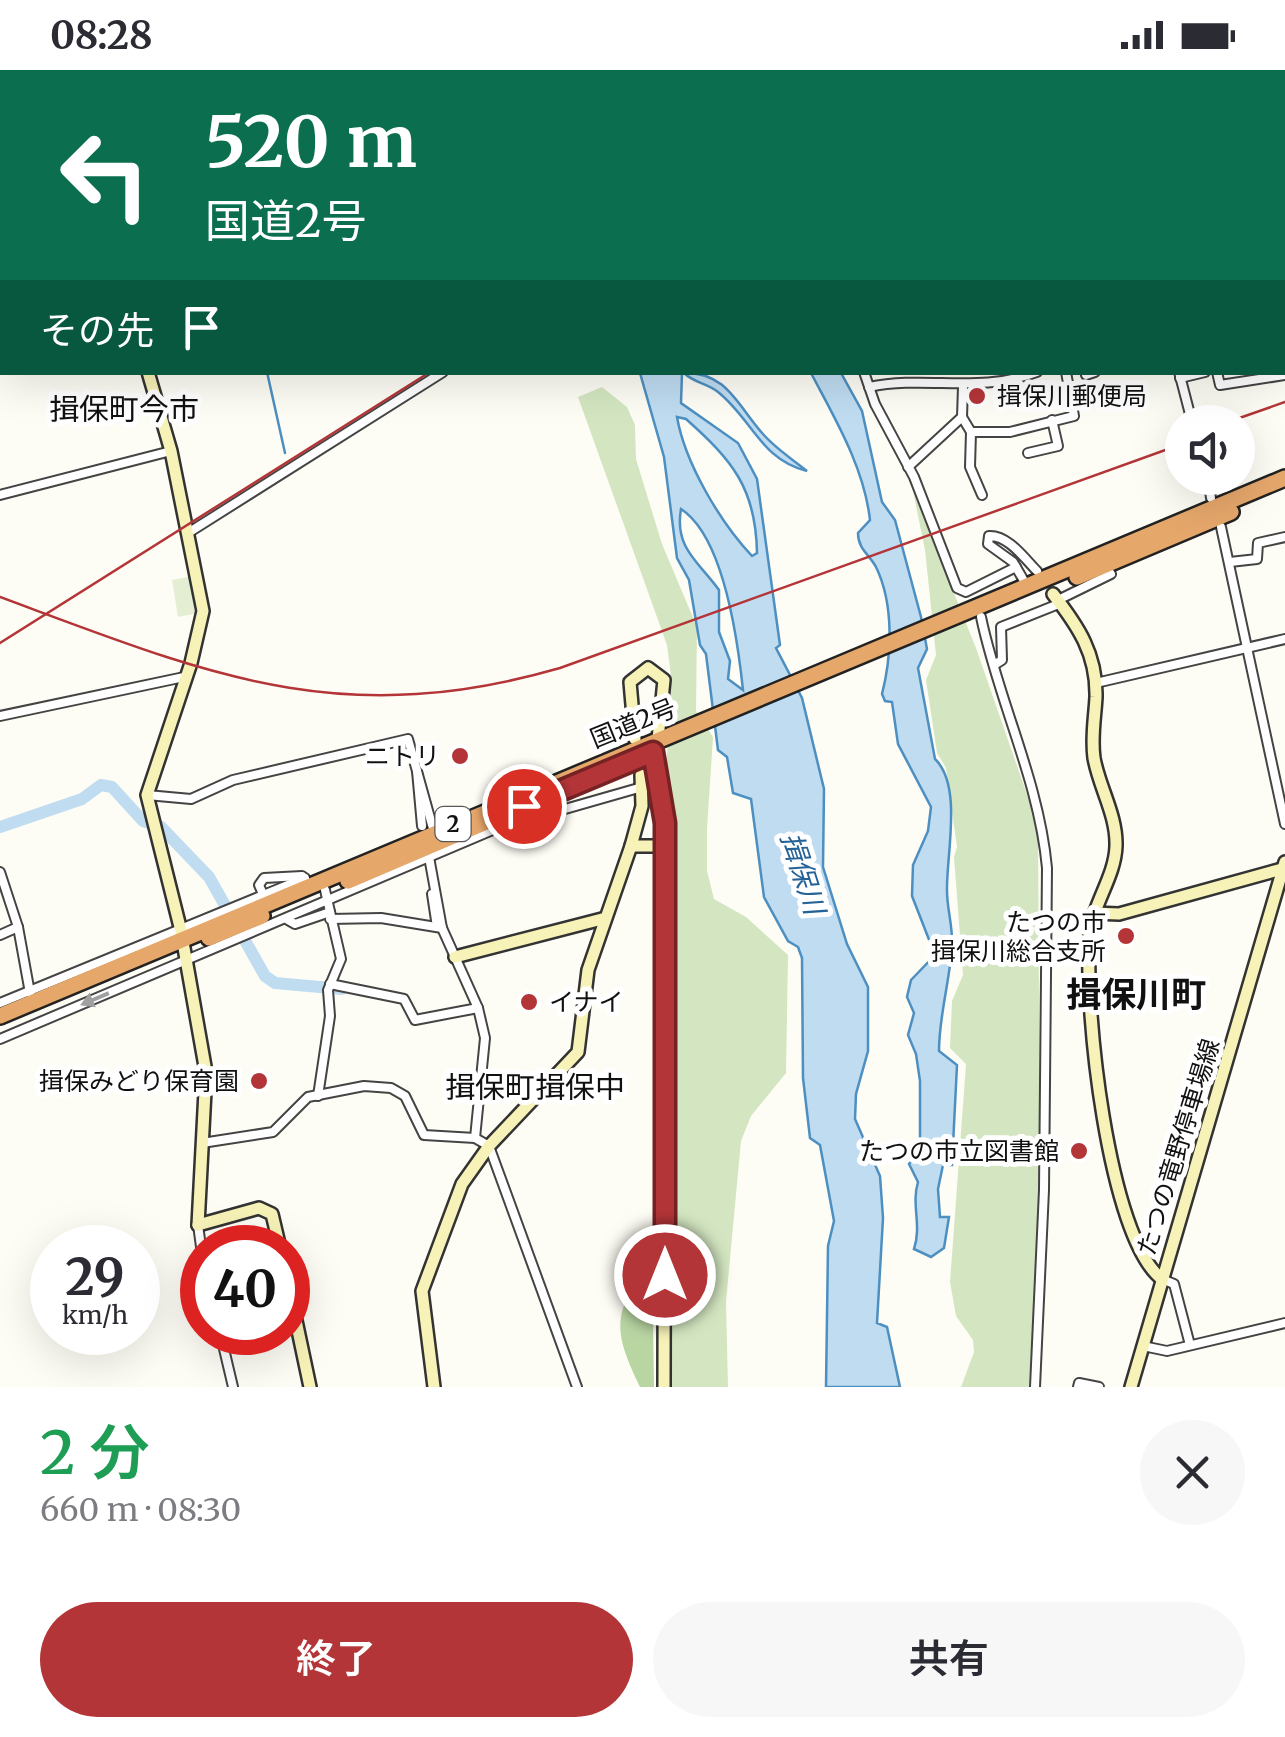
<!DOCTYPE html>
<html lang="ja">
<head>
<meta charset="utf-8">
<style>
	:root { --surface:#fff; --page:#f7f7f7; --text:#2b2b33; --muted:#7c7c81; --accent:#b43538 }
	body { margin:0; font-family:Merriweather,"Noto Sans JP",serif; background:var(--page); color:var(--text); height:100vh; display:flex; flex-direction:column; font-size:38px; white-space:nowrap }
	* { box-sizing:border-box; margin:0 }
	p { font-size:32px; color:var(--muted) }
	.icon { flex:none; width:55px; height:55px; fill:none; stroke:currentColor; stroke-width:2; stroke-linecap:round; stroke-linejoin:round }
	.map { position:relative; height:1317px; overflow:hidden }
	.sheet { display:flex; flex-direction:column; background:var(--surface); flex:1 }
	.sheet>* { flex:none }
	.top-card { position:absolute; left:0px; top:0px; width:1285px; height:305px; box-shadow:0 10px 40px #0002; background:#0b6e4f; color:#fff; overflow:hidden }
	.tools { position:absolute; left:1165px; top:335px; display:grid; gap:20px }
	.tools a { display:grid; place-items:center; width:90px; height:90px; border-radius:50%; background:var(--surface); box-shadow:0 10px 40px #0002; font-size:50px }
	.speed { position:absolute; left:30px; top:1155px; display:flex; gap:20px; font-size:50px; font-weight:700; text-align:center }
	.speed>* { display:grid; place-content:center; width:130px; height:130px; border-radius:50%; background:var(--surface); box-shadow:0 10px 40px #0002; line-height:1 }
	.speed small { font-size:25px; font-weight:400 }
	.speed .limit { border:15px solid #d22; background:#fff; color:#111 }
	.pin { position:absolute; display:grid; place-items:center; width:85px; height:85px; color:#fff; margin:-42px; border:5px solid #fff; border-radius:50%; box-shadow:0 2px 10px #0007 }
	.me { position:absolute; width:110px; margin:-55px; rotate:0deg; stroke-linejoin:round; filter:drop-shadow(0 0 8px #0008) }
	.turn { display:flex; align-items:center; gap:35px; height:210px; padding:0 40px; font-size:45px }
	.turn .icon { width:130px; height:130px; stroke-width:2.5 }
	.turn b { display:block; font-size:70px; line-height:85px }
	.then { display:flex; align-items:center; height:95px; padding:0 40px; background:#0003; gap:20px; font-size:38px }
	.round { display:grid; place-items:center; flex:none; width:105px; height:105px; border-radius:52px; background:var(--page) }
	.overview { display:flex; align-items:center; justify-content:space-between; height:170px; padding:0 40px }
	h1 { font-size:60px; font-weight:600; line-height:75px; color:#1e9e55 }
	.cta { display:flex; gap:20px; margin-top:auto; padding:20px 40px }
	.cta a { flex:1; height:115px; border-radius:60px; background:var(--accent); color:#fff; font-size:40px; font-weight:600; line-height:115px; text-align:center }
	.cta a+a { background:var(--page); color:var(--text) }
	.status { display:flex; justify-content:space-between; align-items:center; height:70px; padding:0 50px; background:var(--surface); direction:ltr }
	.status svg { height:28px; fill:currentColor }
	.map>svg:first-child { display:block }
	.green { fill:#d3e6c1 }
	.forest { fill:#b8d5a2 }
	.pitch { fill:#e4eed2 }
	.water { fill:#bfdcf1; stroke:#4d8fc1; stroke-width:2.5; fill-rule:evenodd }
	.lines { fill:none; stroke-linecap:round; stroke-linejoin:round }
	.stream { stroke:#4d8fc1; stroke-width:2.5 }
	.river { stroke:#bfdcf1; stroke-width:12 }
	.street-casing { stroke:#444; stroke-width:12 }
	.secondary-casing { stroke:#333; stroke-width:16 }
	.highway-casing { stroke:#222; stroke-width:20 }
	.street { stroke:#fff; stroke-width:8 }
	.secondary { stroke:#f7f2b7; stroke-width:11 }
	.highway { stroke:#e6a76b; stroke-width:15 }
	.rail { stroke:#b43538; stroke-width:2.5 }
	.oneway { fill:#a0a0a0 }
	.route-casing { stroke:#752224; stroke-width:25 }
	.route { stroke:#b43538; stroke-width:18 }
	.poi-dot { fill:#b43538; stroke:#fff; stroke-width:4 }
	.labels { text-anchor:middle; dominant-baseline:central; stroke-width:10; stroke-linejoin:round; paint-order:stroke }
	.shield { fill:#fff; stroke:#585858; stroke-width:2.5 }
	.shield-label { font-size:22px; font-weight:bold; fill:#111 }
	.poi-label { font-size:25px; fill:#111; stroke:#fff; text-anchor:end }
	.street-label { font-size:25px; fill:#111; stroke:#fff }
	.water-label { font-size:28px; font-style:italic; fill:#256297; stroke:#fff }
	.quarter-label { font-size:30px; fill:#111; stroke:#fff }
	.district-label { font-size:35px; font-weight:bold; fill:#111; stroke:#fff }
</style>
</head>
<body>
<div class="status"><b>08:28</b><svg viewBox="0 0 49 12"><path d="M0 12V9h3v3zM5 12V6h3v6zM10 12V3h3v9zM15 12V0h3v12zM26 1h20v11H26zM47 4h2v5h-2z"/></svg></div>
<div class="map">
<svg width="1285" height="1317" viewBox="0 0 1285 1317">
	<rect width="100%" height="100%" fill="#fefdf5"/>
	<!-- green -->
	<g class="green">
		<polygon points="602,317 627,337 635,355 636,389 662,474 697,557 696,641 713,667 707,759 707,801 714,829 746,847 788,885 786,1003 751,1046 741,1071 726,1232 728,1317 670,1317 667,686 671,606 667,575 578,327"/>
		<polygon points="913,421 976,578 1038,756 1040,1128 1029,1317 961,1317 974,1282 973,1270 956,1246 950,1212 966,994 950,978 952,931 963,905 954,787 957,777 946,698 937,683 926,610 936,585 925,480"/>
	</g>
	<!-- forest -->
	<path class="forest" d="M 652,1183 L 654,1317 L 640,1317 C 608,1251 617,1243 652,1183 Z"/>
	<!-- pitch -->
	<polygon class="pitch" points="192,506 198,543 178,547 172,510"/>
	<!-- water -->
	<g class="water">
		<path d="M 640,303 L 682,303 L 681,333 L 738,373 L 757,409 L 780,575 L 776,578 L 802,628 L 824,719 L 823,797 L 847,874 L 868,917 L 868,981 L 856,1024 L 855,1049 L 880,1106 L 883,1148 L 877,1253 L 887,1257 L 900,1317 L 826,1317 L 828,1176 L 834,1151 L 820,1075 L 810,1068 L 803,1008 L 802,888 L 798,877 L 788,871 L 764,827 L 751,729 L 733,723 L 727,687 L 718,680 L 706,584 L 700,575 L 689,510 L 677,488 L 664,387 ZM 677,347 L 686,349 C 732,390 756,418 757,483 L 752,486 C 720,452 685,393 677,347 ZM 681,439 C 724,467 738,573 743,620 L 728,609 L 730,591 L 719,562 L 719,520 C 699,492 674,478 681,439 Z"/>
		<path d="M 684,303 C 727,302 737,335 763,364 C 775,378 792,389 807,401 C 761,390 752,349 718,322 C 707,313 694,313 684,303 Z"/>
		<path d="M 811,303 L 841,303 L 862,341 L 882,432 L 895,450 L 921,547 L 927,579 L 918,598 L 935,689 C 963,716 946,786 947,821 C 947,839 953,857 952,875 C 950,911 939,945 939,981 L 957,995 L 952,1095 L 943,1095 L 938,1119 L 940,1147 L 949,1147 L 944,1178 L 931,1187 L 914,1179 C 922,1155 911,1135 918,1112 L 909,1094 L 920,1081 L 920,1011 L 916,984 L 908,965 L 914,943 L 907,927 L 911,910 L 935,885 L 912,826 L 913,795 L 928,761 L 931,737 L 898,674 L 892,632 L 885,631 L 882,624 C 892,585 894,534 876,497 C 869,484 858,479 858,463 L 870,450 C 864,397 835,349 811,303 Z"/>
	</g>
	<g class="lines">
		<!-- stream -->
		<g class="stream">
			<polyline points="195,0 195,2"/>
			<polyline points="308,0 312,2"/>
			<polyline points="267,302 285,383"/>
		</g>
		<!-- river -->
		<g class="river">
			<polyline points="40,2 42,0"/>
			<polyline points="0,16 2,17"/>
			<polyline points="0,757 82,729 101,715 112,717 143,751 161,757 209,807 265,906 275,913 342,919"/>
		</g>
		<!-- street casing -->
		<g class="street-casing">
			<g id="street">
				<polyline points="62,0 64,2"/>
				<polyline points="334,0 337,2"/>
				<polyline points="728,0 730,2"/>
				<polyline points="745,0 747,2"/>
				<polyline points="806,0 806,2"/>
				<polyline points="853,0 854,2"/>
				<polyline points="1108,0 1109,2"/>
				<polyline points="763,2 773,0"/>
				<polyline points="892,2 896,0"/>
				<polyline points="928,2 932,0"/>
				<polyline points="990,2 990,0"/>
				<polyline points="1277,2 1285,1"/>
				<polyline points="1282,44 1285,44"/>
				<polyline points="1282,94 1285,93"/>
				<polyline points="0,99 2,97"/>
				<polyline points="1282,128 1285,127"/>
				<polyline points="1282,159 1285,171"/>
				<polyline points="1282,225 1285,224"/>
				<polyline points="1282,287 1285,287"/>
				<polyline points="0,296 2,297"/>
				<polyline points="864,302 875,334 914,407 957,518 966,522 1016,497"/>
				<polyline points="1179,302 1192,352"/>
				<polyline points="1217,302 1220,315 1285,305"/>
				<polyline points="1086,305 1095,302"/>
				<polyline points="1180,308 1205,302"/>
				<path d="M 869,317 C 927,305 978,324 1037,302"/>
				<polyline points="962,347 971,362 1010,362 1074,346 1066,302"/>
				<polyline points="971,362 970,397 982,425"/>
				<polyline points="1028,383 1058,376 1052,350"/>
				<polyline points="908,397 962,347 963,317"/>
				<polyline points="1208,408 1211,428"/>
				<polyline points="0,425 171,381"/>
				<polyline points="1221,457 1285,754"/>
				<polyline points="188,463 443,302"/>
				<polyline points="1230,492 1257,489 1258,473 1285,467"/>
				<path d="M 1027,516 L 1013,492 L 988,474 L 989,466 C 1008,465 1024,488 1037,501"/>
				<polyline points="1058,530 1111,504"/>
				<path d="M 981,547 C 998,630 1039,710 1047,798 L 1044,1120 L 1035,1317"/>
				<polyline points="994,595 1002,590 1001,557 1061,533"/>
				<polyline points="1096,613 1285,569"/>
				<polyline points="0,646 184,607"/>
				<polyline points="417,701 422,756"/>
				<polyline points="147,725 191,729 233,710 408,669 434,762"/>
				<polyline points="429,787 442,858 478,938 485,968 475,1068"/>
				<polyline points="0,802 18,857 30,923"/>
				<polyline points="262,822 259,815 264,808 302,806"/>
				<polyline points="432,824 437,857"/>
				<polyline points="330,849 381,848 442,858"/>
				<polyline points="288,850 295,854 330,842"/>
				<polyline points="0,865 18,857"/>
				<polyline points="330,914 404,929 415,950 478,938"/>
				<polyline points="0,933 305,808"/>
				<polyline points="0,969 495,759 642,717"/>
				<polyline points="318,1026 330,946 328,920 341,889 325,820"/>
				<polyline points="202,1073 273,1062 308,1027 364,1016 391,1018 405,1026 424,1065 475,1068 489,1076 577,1317"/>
				<polyline points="198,1155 202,1184"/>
				<polyline points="1162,1209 1174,1214 1190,1275"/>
				<polyline points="220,1262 233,1317"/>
				<polyline points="1143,1276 1167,1281 1285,1253"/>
				<polyline points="1078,1317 1079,1313 1099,1317"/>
			</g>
		</g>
		<!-- secondary casing -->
		<g class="secondary-casing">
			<g id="secondary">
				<polyline points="0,74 2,74"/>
				<polyline points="148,302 171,381 203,541 191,593 147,725 181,861 206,1002 198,1155"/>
				<path d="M 1053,524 C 1078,556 1097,584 1096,627 C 1095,647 1091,667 1094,688 C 1099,717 1117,745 1116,776 C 1115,807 1093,833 1090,864 C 1083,931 1108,1169 1162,1209"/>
				<polyline points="635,669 630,612 648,598 664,610 658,669"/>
				<polyline points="653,682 665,753 664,1317"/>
				<polyline points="631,776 663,776"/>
				<polyline points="1094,843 1119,844 1282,799"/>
				<polyline points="455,887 602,849"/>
				<polyline points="198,1155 259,1138 272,1144 280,1178"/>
				<polyline points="288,1213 310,1317"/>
				<polyline points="434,1317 422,1221 462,1114 489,1076 578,982 588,900 631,776 642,736 641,705"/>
				<polyline points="1131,1317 1285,792"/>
			</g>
		</g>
		<!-- highway casing -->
		<g class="highway-casing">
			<g id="highway">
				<polyline points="1077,507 1231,442"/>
				<polyline points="348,811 524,736"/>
				<polyline points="209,868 262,846"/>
				<polyline points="0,946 1285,408"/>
			</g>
		</g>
		<!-- street -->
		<use href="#street" class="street"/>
		<!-- secondary -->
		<use href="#secondary" class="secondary"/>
		<!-- highway -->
		<use href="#highway" class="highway"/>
		<!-- rail -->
		<g class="rail">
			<polyline points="902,2 906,0"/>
			<polyline points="1228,352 1285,332"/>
			<path d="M 0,527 C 205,603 338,662 560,598 L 1182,374"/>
			<polyline points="0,573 430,302"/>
		</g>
	</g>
	<!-- one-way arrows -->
	<defs><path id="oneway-solid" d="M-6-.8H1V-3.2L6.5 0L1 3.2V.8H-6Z" transform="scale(2.5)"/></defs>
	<use class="oneway" href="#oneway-solid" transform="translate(95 929) rotate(157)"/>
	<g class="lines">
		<!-- route casing -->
		<g class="route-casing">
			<polyline id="route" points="524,736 653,682 665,753 665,1205"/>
		</g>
		<!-- route -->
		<use href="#route" class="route"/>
	</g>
	<!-- markers -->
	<g class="poi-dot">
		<circle cx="977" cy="326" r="10"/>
		<circle cx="460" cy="686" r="10"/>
		<circle cx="1126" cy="866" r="10"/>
		<circle cx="529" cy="932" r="10"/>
		<circle cx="259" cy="1011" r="10"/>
		<circle cx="1079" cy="1081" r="10"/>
	</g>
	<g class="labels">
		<!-- shield labels -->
		<rect class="shield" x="435.5" y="737" width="35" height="34" rx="8"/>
		<g class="shield-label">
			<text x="453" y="754">2</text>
		</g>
		<!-- poi labels -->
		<g class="poi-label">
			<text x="997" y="326" text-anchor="start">揖保川郵便局</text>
			<text x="440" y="686">ニトリ</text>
			<text x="1106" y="852">たつの市<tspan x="1106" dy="29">揖保川総合支所</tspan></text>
			<text x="549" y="932" text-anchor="start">イナイ</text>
			<text x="239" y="1011">揖保みどり保育園</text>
			<text x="1059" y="1081">たつの市立図書館</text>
		</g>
		<!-- street labels -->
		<g class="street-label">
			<text transform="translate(633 653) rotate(-22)">国道2号</text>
			<text transform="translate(1178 1077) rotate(-73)">たつの竜野停車場線</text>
		</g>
		<!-- water labels -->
		<g class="water-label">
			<text transform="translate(803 803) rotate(72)">揖保川</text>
		</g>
		<!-- quarter labels -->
		<g class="quarter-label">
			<text x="124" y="339">揖保町今市</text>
			<text x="535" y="1017">揖保町揖保中</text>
		</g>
		<!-- district labels -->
		<g class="district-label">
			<text x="1136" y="925">揖保川町</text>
		</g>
	</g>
</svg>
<div class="tools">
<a><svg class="icon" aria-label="sound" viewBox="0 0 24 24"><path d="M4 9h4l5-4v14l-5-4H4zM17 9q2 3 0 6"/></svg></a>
</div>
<div class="speed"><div>29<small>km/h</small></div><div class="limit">40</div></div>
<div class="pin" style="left:524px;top:736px;background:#d93025"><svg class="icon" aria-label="arrive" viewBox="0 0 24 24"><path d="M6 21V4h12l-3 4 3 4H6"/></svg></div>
<svg class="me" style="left:665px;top:1205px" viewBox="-20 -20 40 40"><circle r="17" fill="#b43538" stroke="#fff" stroke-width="3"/><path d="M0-11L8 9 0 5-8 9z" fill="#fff"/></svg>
<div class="top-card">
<div class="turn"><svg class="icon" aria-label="left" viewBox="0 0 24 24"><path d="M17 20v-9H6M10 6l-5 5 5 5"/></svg><div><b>520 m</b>国道2号</div></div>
<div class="then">その先<svg class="icon" aria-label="arrive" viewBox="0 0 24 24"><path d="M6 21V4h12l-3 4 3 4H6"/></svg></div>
</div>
</div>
<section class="sheet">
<div class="overview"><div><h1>2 分</h1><p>660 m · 08:30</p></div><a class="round"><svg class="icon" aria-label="close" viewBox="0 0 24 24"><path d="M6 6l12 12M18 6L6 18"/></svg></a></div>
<div class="cta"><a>終了</a><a>共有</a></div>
</section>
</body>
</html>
